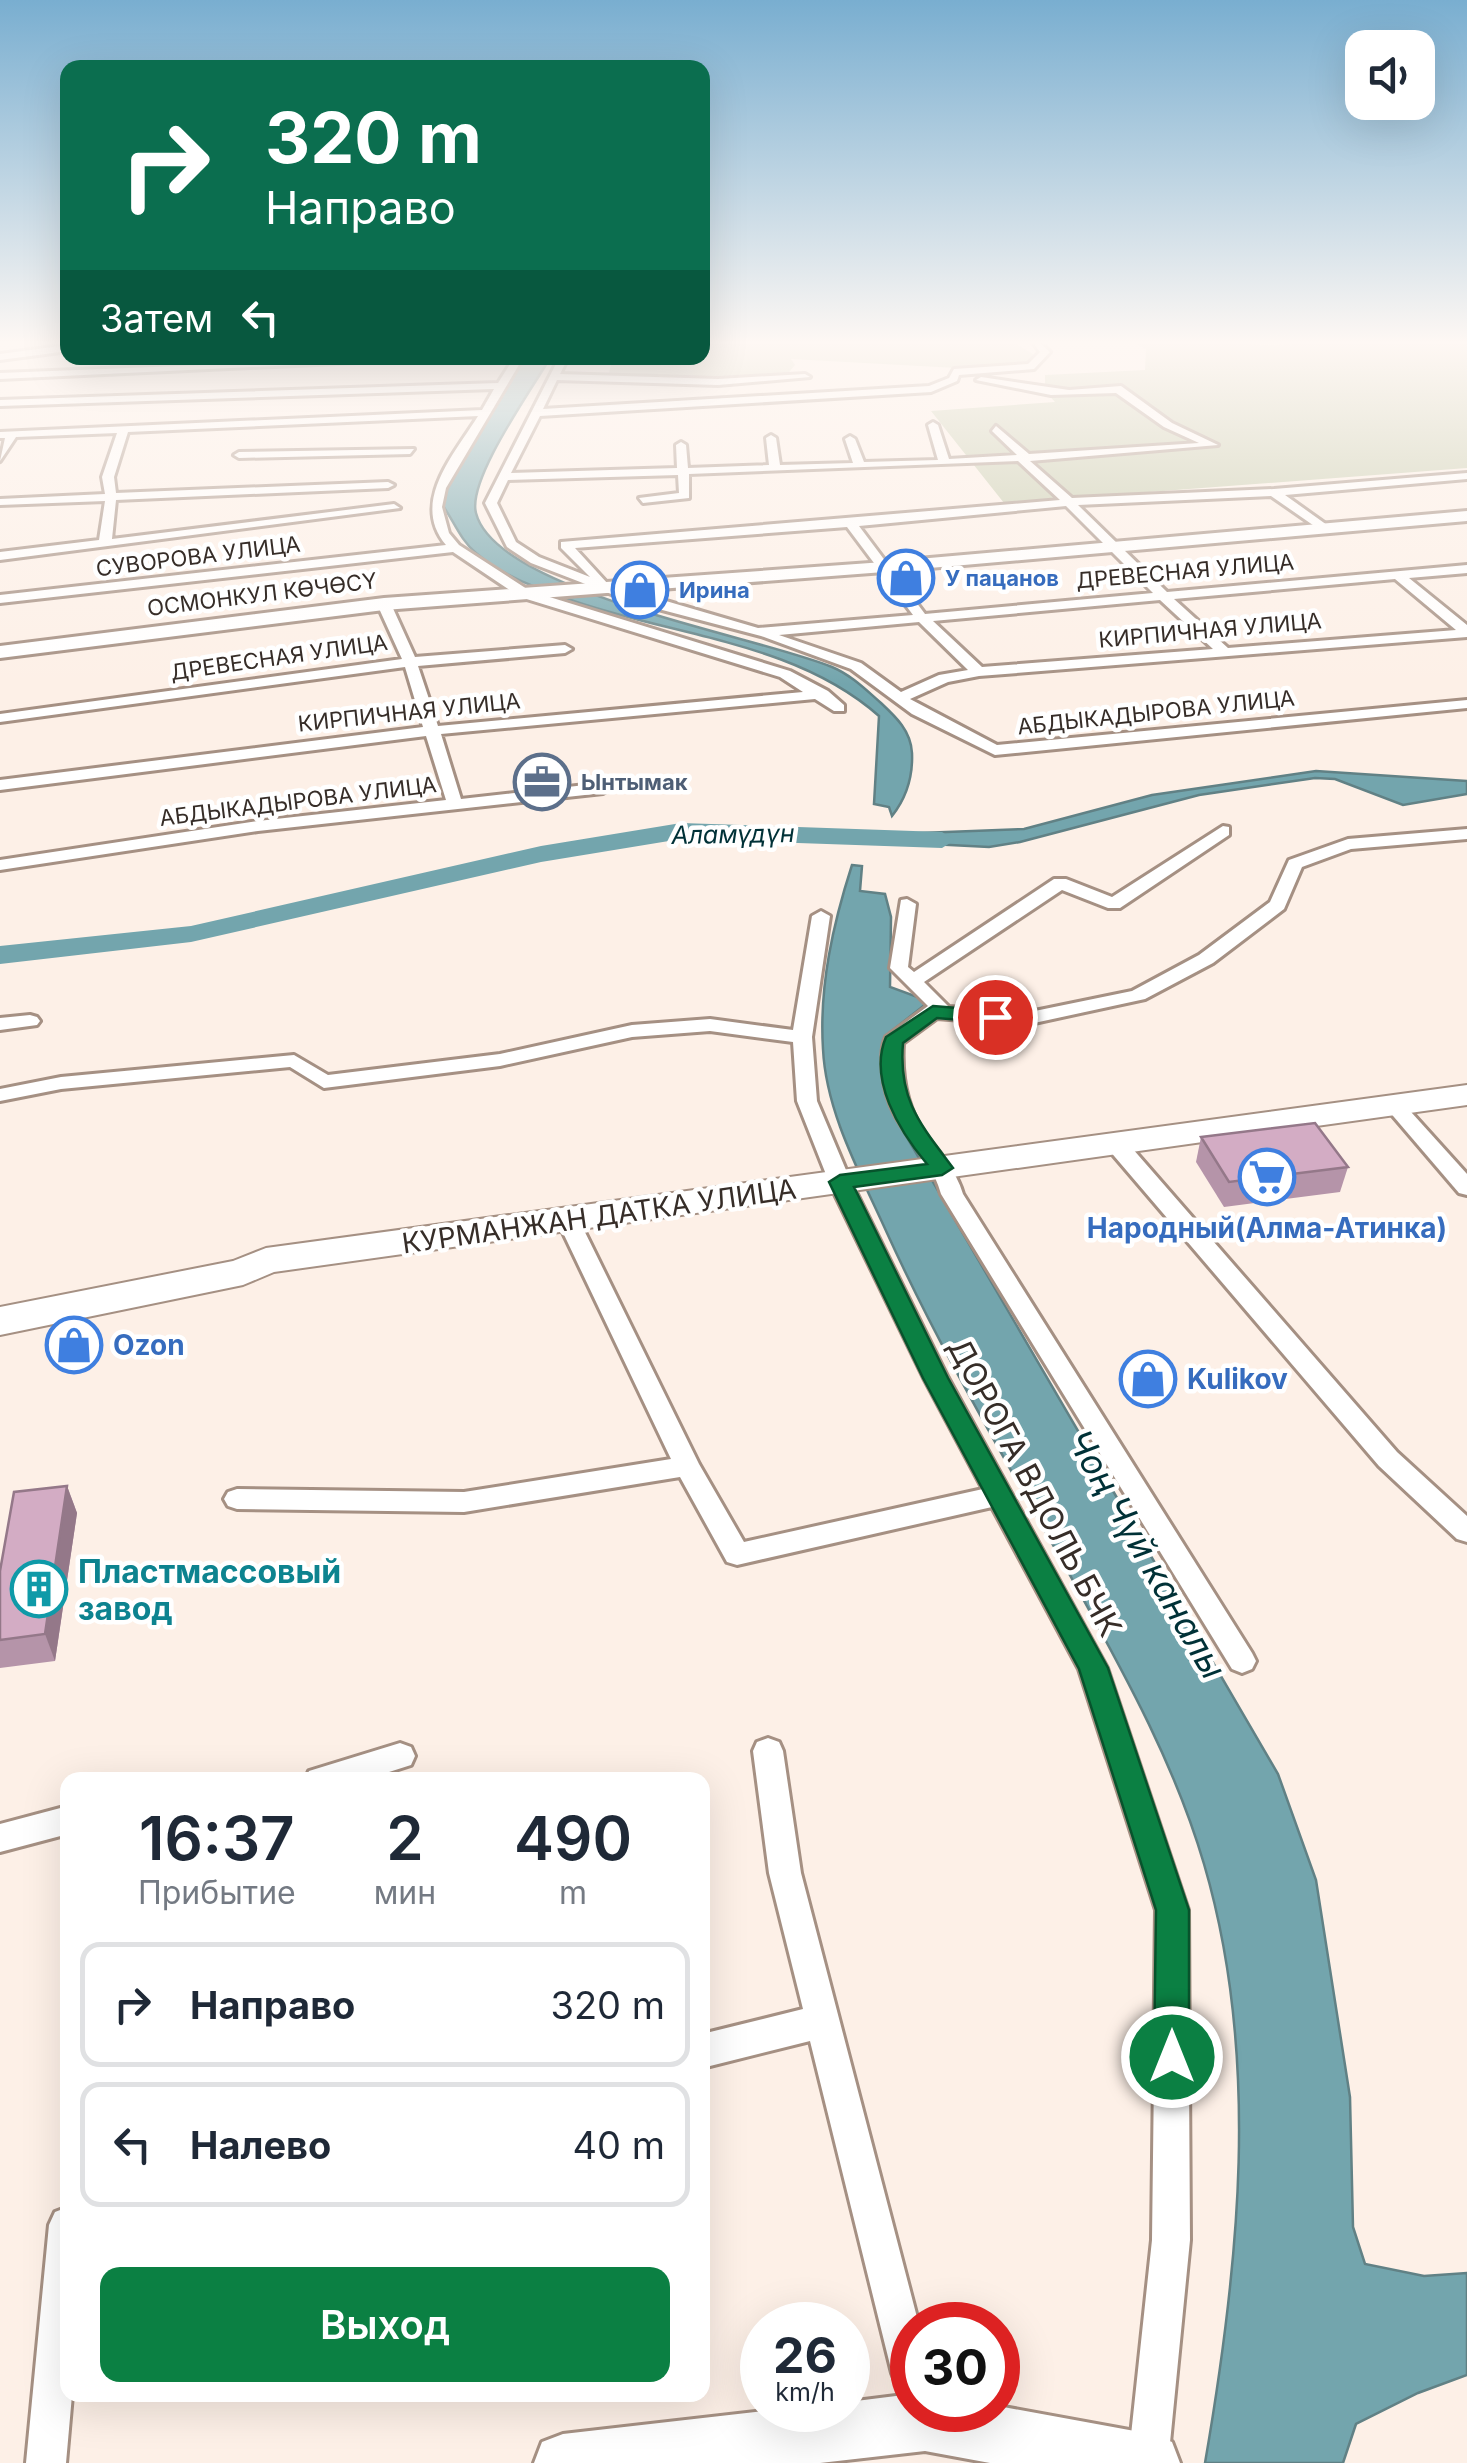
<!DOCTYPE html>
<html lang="ru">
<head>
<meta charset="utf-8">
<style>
	:root { --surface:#fff; --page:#f2f2f3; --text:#1f2937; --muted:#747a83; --line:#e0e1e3; --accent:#0b8043 }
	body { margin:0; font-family:Inter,sans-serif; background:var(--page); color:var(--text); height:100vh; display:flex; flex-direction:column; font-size:38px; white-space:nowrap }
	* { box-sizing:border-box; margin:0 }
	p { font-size:32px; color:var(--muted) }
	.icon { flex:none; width:55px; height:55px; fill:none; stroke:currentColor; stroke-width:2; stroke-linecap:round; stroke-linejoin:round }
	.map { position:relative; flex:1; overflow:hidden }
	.sheet { position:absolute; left:60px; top:1772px; width:650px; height:630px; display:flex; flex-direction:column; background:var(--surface); border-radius:20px; box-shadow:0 10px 40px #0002 }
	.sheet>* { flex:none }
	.hud { position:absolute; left:60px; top:60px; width:650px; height:305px; border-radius:20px; box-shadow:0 10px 40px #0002; background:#0b6e4f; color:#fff; overflow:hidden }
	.controls { position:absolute; left:1345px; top:30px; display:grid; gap:20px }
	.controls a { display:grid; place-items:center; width:90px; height:90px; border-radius:20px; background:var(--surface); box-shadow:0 10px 40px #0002; font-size:50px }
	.speed { position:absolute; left:740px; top:2302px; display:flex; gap:20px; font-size:50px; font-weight:700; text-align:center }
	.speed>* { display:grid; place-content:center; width:130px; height:130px; border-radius:50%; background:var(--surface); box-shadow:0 10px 40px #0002; line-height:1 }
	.speed small { font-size:25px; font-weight:400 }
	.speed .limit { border:15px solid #d22; background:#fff; color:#111 }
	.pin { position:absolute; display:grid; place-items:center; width:85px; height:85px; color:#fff; margin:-42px; border:5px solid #fff; border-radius:50%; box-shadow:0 2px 10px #0007 }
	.me { position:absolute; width:110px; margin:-55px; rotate:0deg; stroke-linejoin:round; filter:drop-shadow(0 0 8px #0008) }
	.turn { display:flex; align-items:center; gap:35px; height:210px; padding:0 40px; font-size:45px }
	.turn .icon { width:130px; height:130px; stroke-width:2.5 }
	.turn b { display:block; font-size:70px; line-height:85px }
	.then { display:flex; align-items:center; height:95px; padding:0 40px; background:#0003; gap:20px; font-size:38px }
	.eta { display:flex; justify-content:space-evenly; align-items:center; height:170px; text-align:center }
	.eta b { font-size:60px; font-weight:600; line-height:70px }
	.action { display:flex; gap:20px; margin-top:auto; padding:20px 40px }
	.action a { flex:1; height:115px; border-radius:20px; background:var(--accent); color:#fff; font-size:40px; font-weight:600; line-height:115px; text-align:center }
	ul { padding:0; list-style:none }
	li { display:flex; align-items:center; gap:30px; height:125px; margin:0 20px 15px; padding:0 20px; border:5px solid var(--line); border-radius:20px }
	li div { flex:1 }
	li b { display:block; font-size:38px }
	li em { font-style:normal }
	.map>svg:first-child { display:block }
	.green { fill:#c4caab }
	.water { fill:#73a5ad; stroke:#618185; stroke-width:2.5 }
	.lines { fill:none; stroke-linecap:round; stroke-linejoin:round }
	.river { fill:#73a5ad; fill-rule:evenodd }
	.street-casing { stroke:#a59083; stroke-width:6 }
	.secondary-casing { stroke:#a59083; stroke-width:6 }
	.primary-casing { stroke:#a59083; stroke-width:4 }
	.street { fill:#fff; fill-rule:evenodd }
	.secondary { fill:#fff; fill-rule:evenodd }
	.primary { fill:#fff; fill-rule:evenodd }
	.wall { fill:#b594a9 }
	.shaded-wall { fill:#947889 }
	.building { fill:#d3acc4; stroke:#947889; stroke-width:2.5 }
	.route { fill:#0b8043; stroke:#07532c; stroke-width:2.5 }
	.labels { text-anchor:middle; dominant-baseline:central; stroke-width:9; stroke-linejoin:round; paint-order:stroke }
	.far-street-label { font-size:22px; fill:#362d28; stroke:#fff }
	.far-shop-label { font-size:22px; font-weight:bold; fill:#366cbe; stroke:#fff; text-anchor:start }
	.far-service-label { font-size:22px; font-weight:bold; fill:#4e5e75; stroke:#fff; text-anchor:start }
	.far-water-label { font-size:25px; font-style:italic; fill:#003137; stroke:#fff }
	.street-label { font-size:28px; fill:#362d28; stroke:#fff }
	.shop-label { font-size:28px; font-weight:bold; fill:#366cbe; stroke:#fff; text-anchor:start }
	.near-street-label { font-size:32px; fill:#362d28; stroke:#fff }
	.near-culture-label { font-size:32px; font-weight:bold; fill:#0d838f; stroke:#fff; text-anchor:start }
	.near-water-label { font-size:35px; font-style:italic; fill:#003137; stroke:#fff }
</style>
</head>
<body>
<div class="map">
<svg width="1467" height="2463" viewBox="0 0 1467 2463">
	<rect width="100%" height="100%" fill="#fdf0e7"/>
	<!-- green -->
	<g class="green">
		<polygon points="703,340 1009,340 1033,354 1029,362 975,369 791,359 795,365 785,377 766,380 608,378 611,364 585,363 585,358 702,358"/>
		<polygon points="1128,340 1267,345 1467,340 1467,468 1004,503 931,411 1055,402 1045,391 1045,375 1145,370 1146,349"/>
	</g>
	<!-- water -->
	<g class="water">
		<path d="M 523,358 L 550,358 C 532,389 467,480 476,513 C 496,592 757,636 832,667 C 851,675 865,689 881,703 C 896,717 911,731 912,753 C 913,777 907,797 892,816 L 889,807 L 874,804 L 879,716 C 793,640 669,636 565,598 C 534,587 501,575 476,553 C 460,540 453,519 441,503 L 447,485 Z"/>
		<polygon points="1316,771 1467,781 1467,794 1403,805 1335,779 1315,778 1199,795 1020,842 989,847 892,842 895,834 1024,829 1152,795"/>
		<path d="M 852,865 L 862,866 L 860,891 L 885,894 L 891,917 L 890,987 L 923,999 L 926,1004 L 889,1033 L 891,1093 L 905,1134 L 1278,1774 L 1316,1880 L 1350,2097 L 1353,2227 L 1365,2264 L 1424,2276 L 1467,2273 L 1467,2375 L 1418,2393 L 1356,2424 L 1343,2463 L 1205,2463 C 1239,2266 1261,2058 1204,1864 C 1175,1765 1125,1675 1076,1586 C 1011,1469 942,1354 887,1233 C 861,1175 826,1113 823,1049 C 819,986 833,924 852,865 Z"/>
	</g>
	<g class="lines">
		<!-- river -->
		<polygon class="river" points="681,823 942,832 955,840 942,848 681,839 541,862 191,942 0,964 0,946 191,926 541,846"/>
		<!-- street casing -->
		<g class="street-casing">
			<g id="street">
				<path d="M 1032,341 L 1038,341 L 1050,352 L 1034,369 L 959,375 L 957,381 L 931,392 L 540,416 L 511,473 L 677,468 L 676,445 L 681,442 L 686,445 L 688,468 L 769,465 L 766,438 L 771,435 L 776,438 L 780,465 L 853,463 L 845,439 L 850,436 L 855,439 L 864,462 L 938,460 L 928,425 L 933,422 L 938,425 L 949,459 L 1017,455 L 992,431 L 996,426 L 1029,454 L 1199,443 L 1164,427 L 1116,393 L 1051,395 L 976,380 L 981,377 L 1069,390 L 1121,386 L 1172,423 L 1218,445 L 1030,461 L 1072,498 L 1274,489 L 1467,473 L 1467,479 L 1285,495 L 1327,525 L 1329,528 L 1323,532 L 1271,496 L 1078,505 L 1167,592 L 1467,565 L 1467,573 L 1409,578 L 1467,625 L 1467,637 L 979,676 L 948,682 L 910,699 L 997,745 L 1467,700 L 1467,708 L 995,755 L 912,714 L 851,669 L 761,636 L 632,602 L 531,563 L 507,547 L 485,503 L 559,358 L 568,358 L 560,374 L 718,379 L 805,374 L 810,377 L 718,385 L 557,380 L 543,409 L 929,386 L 949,378 L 954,369 L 1028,364 L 1040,352 ZM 1018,461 L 1060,500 L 561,542 L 561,548 L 590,577 L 539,557 L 516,542 L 497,503 L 508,480 L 678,475 L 679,493 L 639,498 L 643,503 L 689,498 L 689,474 ZM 1066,506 L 1153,593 L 925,614 L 859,526 ZM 847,527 L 913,615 L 758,628 L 608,584 L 575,548 ZM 1395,579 L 1456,630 L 1228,648 L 1174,599 ZM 1160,600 L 1213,649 L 982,667 L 933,621 ZM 919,622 L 968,670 L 939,675 L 901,692 L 861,663 L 779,635 Z"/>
				<polygon points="68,345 68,351 0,360 0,354"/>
				<polygon points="380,358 443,358 0,379 0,373"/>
				<path d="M 514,358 L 523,358 L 446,488 L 442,507 L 449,533 L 459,545 L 530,591 L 790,671 L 828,691 L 844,705 L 844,711 L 834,711 L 815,699 L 441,734 L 461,799 L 603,783 L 611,788 L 603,793 L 258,831 L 0,870 L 0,860 L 258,821 L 446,800 L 426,736 L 0,790 L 0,780 L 423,727 L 405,667 L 0,722 L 0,714 L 402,659 L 377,604 L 384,600 L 391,604 L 415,657 L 565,645 L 572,649 L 565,653 L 418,666 L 438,726 L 803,692 L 780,677 L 520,597 L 453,552 L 0,603 L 0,595 L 446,545 C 410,502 454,455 478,416 L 128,432 L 114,477 L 116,493 L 388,482 L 394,485 L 388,488 L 116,500 L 112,539 L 394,504 L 400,508 L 0,560 L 0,552 L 99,540 L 105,501 L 0,505 L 0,499 L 105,494 L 102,477 L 117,433 L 16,437 L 0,461 L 5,438 L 0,438 L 0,432 L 482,410 L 494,389 L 0,406 L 0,400 L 498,383 Z"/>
				<polygon points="414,449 410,454 239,458 234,455 239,452"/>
				<path d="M 1223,826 L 1229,827 L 1229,835 L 1120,908 L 1108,908 L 1062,890 L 924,982 L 949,1007 L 1025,1013 L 1132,991 L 1199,955 L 1270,902 L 1289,860 L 1348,839 L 1467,829 L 1467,839 L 1351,849 L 1302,867 L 1284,909 L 1213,963 L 1145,999 L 1025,1025 L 937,1018 L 903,1043 C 901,1075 906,1107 925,1134 C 940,1154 956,1170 963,1194 L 1252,1653 L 1256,1661 L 1252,1669 L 1242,1673 L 1232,1669 L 941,1194 C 929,1148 889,1130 883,1075 C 882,1062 881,1048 886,1037 L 928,1006 L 890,968 L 901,900 L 907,899 L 916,904 L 908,967 L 914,972 L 1054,879 L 1066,879 L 1112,897 Z"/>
				<polygon points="821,911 830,916 812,1037 817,1101 851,1182 948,1378 1107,1668 1188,1910 1190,2240 1168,2463 1128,2463 1152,2240 1156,1910 1079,1669 992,1507 737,1565 727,1562 680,1477 464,1512 237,1509 228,1506 224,1499 228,1492 237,1489 464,1492 671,1459 557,1220 568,1213 579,1220 699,1464 744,1542 983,1489 924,1378 829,1182 797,1101 793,1042 710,1031 632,1037 500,1066 324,1088 290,1067 61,1089 0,1101 0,1089 61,1077 294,1055 328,1075 500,1054 632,1025 710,1019 793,1030 812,916"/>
				<polygon points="30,1015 37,1017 40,1021 37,1025 0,1030 0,1018"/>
				<polygon points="1395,1100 1402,1102 1467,1174 1467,1195 1459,1193 1388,1110 1385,1106"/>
				<polygon points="1117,1139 1125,1140 1397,1452 1467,1516 1467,1542 1457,1539 1379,1466 1109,1150 1106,1145 1109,1140"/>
				<polygon points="768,1738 779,1742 783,1751 801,1873 919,2325 912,2325 912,2393 898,2387 892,2373 810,2041 702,2068 702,2034 803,2009 769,1873 753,1751 757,1742"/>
				<polygon points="400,1743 411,1747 415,1756 411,1765 364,1780 305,1780 309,1771"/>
				<polygon points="68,1806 68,1834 0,1852 0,1824"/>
				<polygon points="68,2207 68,2395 72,2395 66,2463 26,2463 49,2225 55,2212"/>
			</g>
		</g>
		<!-- secondary casing -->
		<g class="secondary-casing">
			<g id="secondary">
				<polygon points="1467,511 1467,521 884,572 384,610 0,658 0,646 384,598 884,562"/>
				<polygon points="912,2394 912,2410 998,2410 998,2406 1151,2434 1172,2442 1180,2463 990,2463 925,2451 820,2463 534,2463 542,2442 563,2434 773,2410 848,2410 848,2402"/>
			</g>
		</g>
		<!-- primary casing -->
		<g class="primary-casing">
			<polygon id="primary" points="1467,1085 1467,1105 274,1272 243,1285 0,1335 0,1307 233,1261 266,1248"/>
		</g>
		<!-- street -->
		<use href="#street" class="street"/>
		<!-- secondary -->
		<use href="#secondary" class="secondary"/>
		<!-- primary -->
		<use href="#primary" class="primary"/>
	</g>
	<!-- wall -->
	<g class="wall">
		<polygon points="1201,1137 1348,1167 1340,1192 1224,1207 1196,1162"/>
		<polygon points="67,1486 77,1513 55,1661 0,1668 0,1571"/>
	</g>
	<!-- shaded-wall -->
	<polygon class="shaded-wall" points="67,1486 77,1513 55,1661 45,1634"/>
	<!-- building -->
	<g class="building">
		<polygon points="1315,1123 1348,1167 1229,1182 1201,1137"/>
		<polygon points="67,1486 45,1634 0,1640 0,1571 14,1492"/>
	</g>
	<!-- sky -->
	<linearGradient id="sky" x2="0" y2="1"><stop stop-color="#79aed0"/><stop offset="0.5" stop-color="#fef8f4"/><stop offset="1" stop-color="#fef8f4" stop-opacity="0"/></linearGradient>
	<rect width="1467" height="685" fill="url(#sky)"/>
	<!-- route -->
	<path class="route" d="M 933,1006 L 995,1011 L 1005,1017 L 995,1023 L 937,1018 L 903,1043 C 898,1100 921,1125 953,1168 L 942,1175 L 854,1187 L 948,1378 L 1108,1668 L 1189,1910 L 1189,2057 L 1184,2069 L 1172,2074 L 1159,2069 L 1154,2057 L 1156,1910 L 1079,1669 L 923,1378 L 829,1182 L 840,1175 L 927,1164 C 899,1131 868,1079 886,1037 Z"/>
	<!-- icons -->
	<defs>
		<g id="shop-ring" transform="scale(2.875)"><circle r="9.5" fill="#fff" stroke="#3f7fe0" stroke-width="1.5"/><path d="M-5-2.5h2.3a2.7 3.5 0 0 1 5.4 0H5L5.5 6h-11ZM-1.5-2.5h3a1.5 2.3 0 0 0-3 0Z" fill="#3f7fe0"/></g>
		<g id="office-ring" transform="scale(2.875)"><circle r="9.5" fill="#fff" stroke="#5c6f8a" stroke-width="1.5"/><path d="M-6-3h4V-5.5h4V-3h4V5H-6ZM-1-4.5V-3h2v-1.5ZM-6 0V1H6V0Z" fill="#5c6f8a"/></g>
		<g id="supermarket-ring" transform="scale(2.875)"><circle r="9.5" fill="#fff" stroke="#3f7fe0" stroke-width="1.5"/><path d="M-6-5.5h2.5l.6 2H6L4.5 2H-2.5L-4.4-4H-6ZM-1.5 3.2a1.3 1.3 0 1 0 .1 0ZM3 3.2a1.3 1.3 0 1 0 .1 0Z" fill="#3f7fe0"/></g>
		<g id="building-ring" transform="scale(2.875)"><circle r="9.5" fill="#fff" stroke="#0f9aa8" stroke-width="1.5"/><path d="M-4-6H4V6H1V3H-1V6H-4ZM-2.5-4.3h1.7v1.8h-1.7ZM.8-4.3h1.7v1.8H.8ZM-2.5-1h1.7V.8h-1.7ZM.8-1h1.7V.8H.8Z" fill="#0f9aa8"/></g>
	</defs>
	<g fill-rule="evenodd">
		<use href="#shop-ring" x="906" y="578"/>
		<use href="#shop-ring" x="640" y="590"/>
		<use href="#office-ring" x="542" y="782"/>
		<use href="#supermarket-ring" x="1267" y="1177"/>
		<use href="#shop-ring" x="74" y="1345"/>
		<use href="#shop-ring" x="1148" y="1379"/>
		<use href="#building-ring" x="39" y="1589"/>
	</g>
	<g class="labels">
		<!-- far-street labels -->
		<g class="far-street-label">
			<text transform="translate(198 556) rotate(-7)">СУВОРОВА УЛИЦА</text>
			<text transform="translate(1185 571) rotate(-5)">ДРЕВЕСНАЯ УЛИЦА</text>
			<text transform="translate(262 594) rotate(-7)">ОСМОНКУЛ КӨЧӨСҮ</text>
			<text transform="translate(1210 630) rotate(-5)">КИРПИЧНАЯ УЛИЦА</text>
			<text transform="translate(279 657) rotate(-8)">ДРЕВЕСНАЯ УЛИЦА</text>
			<text transform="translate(409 712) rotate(-6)">КИРПИЧНАЯ УЛИЦА</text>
			<text transform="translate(1156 712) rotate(-6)">АБДЫКАДЫРОВА УЛИЦА</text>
			<text transform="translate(298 801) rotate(-7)">АБДЫКАДЫРОВА УЛИЦА</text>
		</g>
		<!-- far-shop labels -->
		<g class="far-shop-label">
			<text x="945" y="578">У пацанов</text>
			<text x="679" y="590">Ирина</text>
		</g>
		<!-- far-service labels -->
		<g class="far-service-label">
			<text x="581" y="782">Ынтымак</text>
		</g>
		<!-- far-water labels -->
		<g class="far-water-label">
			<text transform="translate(733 834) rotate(-1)">Аламүдүн</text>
		</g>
		<!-- street labels -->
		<g class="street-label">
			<text transform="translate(599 1216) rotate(-8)">КУРМАНЖАН ДАТКА УЛИЦА</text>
		</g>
		<!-- shop labels -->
		<g class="shop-label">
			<text x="1267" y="1228" text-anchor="middle">Народный(Алма-Атинка)</text>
			<text x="113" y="1345">Ozon</text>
			<text x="1187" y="1379">Kulikov</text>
		</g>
		<!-- near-street labels -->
		<g class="near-street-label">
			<text transform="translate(1035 1487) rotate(62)">ДОРОГА ВДОЛЬ БЧК</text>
		</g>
		<!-- near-culture labels -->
		<g class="near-culture-label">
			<text x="78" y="1571">Пластмассовый<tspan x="78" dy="37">завод</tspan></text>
		</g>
		<!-- near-water labels -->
		<g class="near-water-label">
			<text transform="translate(1147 1554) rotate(60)">Чоң Чүй каналы</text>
		</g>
	</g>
</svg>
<div class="controls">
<a><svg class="icon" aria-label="sound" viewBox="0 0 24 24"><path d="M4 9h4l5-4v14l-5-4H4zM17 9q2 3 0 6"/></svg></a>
</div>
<div class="speed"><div>26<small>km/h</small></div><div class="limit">30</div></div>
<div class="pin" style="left:995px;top:1017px;background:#d93025"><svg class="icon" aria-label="arrive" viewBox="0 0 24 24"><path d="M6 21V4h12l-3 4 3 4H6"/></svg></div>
<svg class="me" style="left:1172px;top:2057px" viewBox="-20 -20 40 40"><circle r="17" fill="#0b8043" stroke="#fff" stroke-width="3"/><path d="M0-11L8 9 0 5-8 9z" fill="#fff"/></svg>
<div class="hud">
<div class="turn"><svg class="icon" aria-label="right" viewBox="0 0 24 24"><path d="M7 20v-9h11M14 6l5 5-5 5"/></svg><div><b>320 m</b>Направо</div></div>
<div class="then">Затем<svg class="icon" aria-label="left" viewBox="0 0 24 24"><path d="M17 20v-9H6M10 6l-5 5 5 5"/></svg></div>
</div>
<section class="sheet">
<div class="eta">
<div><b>16:37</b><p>Прибытие</p></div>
<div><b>2</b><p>мин</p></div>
<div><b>490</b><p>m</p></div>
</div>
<ul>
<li><svg class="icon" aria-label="right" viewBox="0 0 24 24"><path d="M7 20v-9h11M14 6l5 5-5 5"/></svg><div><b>Направо</b></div><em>320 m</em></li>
<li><svg class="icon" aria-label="left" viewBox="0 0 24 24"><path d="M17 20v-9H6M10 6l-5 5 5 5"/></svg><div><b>Налево</b></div><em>40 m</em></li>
</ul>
<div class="action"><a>Выход</a></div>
</section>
</div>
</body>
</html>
